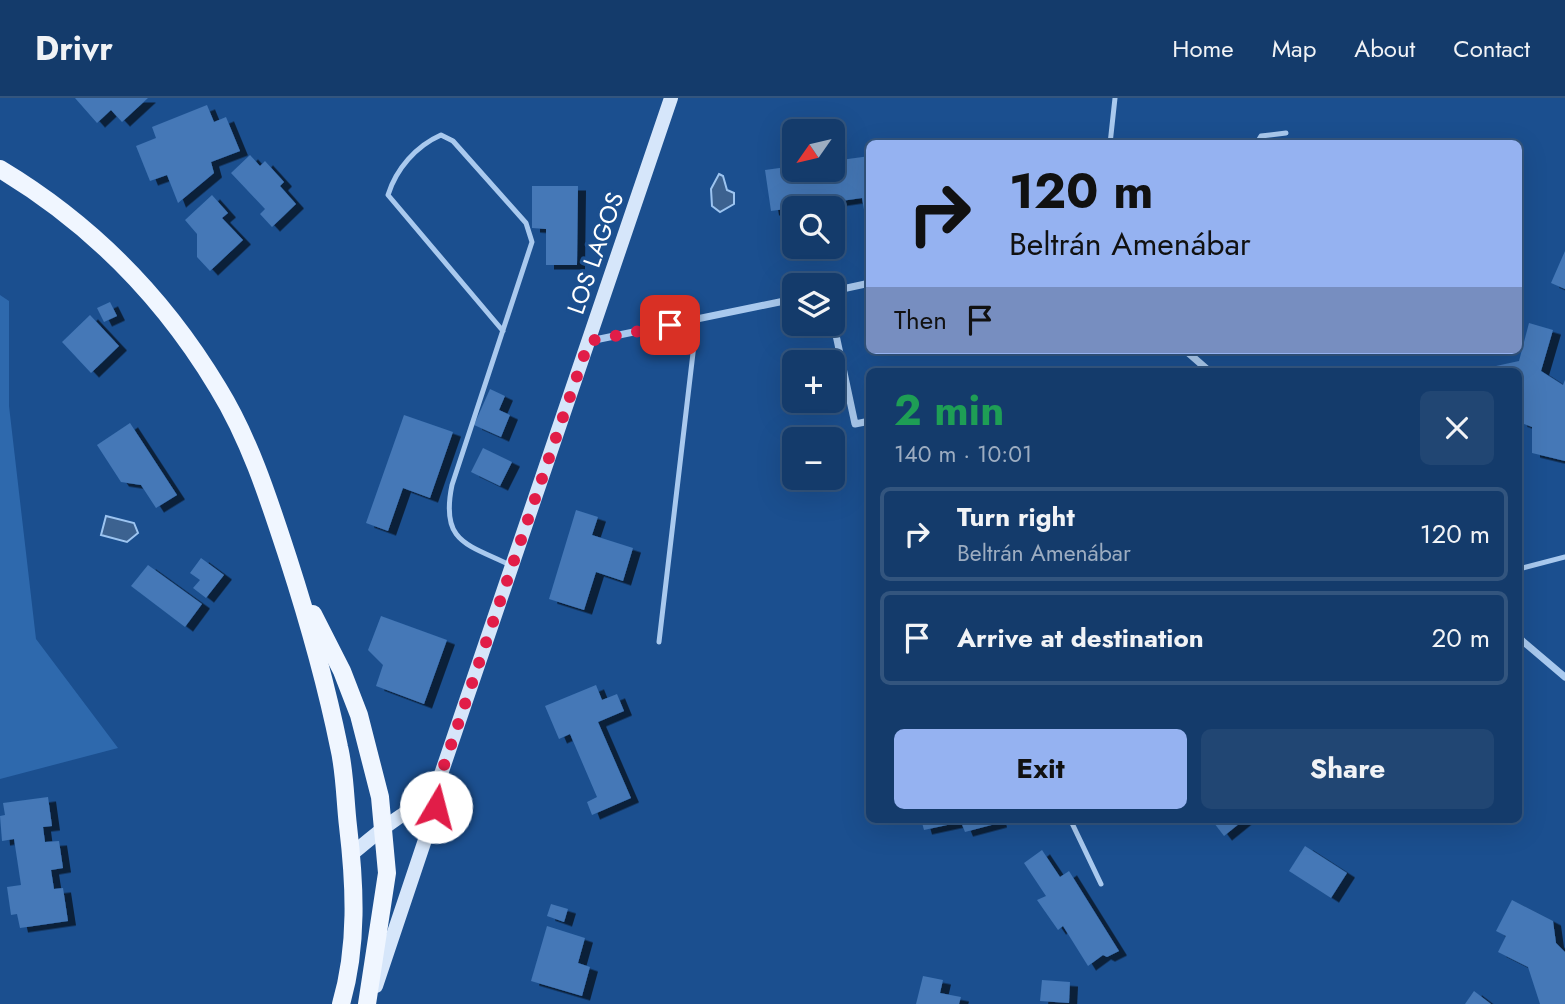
<!DOCTYPE html>
<html lang="en">
<head>
<meta charset="utf-8">
<style>
	:root { --surface:#143b6b; --page:#214673; --text:#f1f3f6; --muted:#9dadc1; --line:#33557e; --accent:#95b2f1 }
	body { margin:0; font-family:Jost,sans-serif; background:var(--page); color:var(--text); height:100vh; display:flex; flex-direction:column; font-size:26px; white-space:nowrap }
	* { box-sizing:border-box; margin:0 }
	p { font-size:23px; color:var(--muted) }
	.icon { flex:none; width:38px; height:38px; fill:none; stroke:currentColor; stroke-width:2; stroke-linecap:round; stroke-linejoin:round }
	.map { position:relative; flex:1; overflow:hidden }
	.panel { position:absolute; left:866px; top:270px; width:656px; height:455px; display:flex; flex-direction:column; background:var(--surface); border-radius:10px; box-shadow:0 7px 28px #0002,0 0 0 2px var(--line) }
	.panel>* { flex:none }
	.guide { position:absolute; left:866px; top:42px; width:656px; height:214px; border-radius:10px; box-shadow:0 7px 28px #0002,0 0 0 2px var(--line); background:#95b2f1; color:#111; overflow:hidden }
	.needle { width:46px; rotate:236deg }
	.controls { position:absolute; left:782px; top:21px; display:grid; gap:14px }
	.controls a { display:grid; place-items:center; width:63px; height:63px; border-radius:10px; background:var(--surface); box-shadow:0 7px 28px #0002,0 0 0 2px var(--line); font-size:35px }
	.pin { position:absolute; display:grid; place-items:center; width:60px; height:60px; color:#fff; margin:-30px; border-radius:14px; box-shadow:0 4px 10px #0006 }
	.me { position:absolute; width:77px; margin:-38px; rotate:8deg; stroke-linejoin:round; filter:drop-shadow(0 0 5px #0008) }
	.turn { display:flex; align-items:center; gap:24px; height:147px; padding:0 28px; font-size:32px }
	.turn .icon { width:91px; height:91px; stroke-width:2.5 }
	.turn b { display:block; font-size:49px; line-height:60px }
	.then { display:flex; align-items:center; height:66px; padding:0 28px; background:#0003; gap:14px; font-size:26px }
	.round { display:grid; place-items:center; flex:none; width:74px; height:74px; border-radius:10px; background:var(--page) }
	.head { display:flex; align-items:center; justify-content:space-between; height:119px; padding:0 28px }
	h1 { font-size:42px; font-weight:700; line-height:52px; color:#1e9e55 }
	.action { display:flex; gap:14px; margin-top:auto; padding:14px 28px }
	.action a { flex:1; height:80px; border-radius:10px; background:var(--accent); color:#111; font-size:28px; font-weight:700; line-height:80px; text-align:center }
	.action a+a { background:var(--page); color:var(--text) }
	ul { padding:0; list-style:none }
	li { display:flex; align-items:center; gap:21px; height:94px; margin:0 14px 10px; padding:0 14px; border:4px solid var(--line); border-radius:10px }
	li div { flex:1 }
	li b { display:block; font-size:26px }
	li em { font-style:normal }
	header { display:flex; align-items:center; gap:42px; box-sizing:border-box; height:98px; padding:0 35px; background:var(--surface); border-bottom:2px solid var(--line) }
	header strong { font-size:33px }
	nav { display:flex; gap:38px; margin-inline-start:auto; font-size:24px }
	.map>svg:first-child { display:block }
	.green { fill:#2e69ad }
	.water { fill:#3c6290; stroke:#9cc4f0; stroke-width:2 }
	.building { fill:#4478b7; filter:url(#shadow) }
	.lines { fill:none; stroke-linecap:round; stroke-linejoin:round }
	.service { stroke:#a9c9ee; stroke-width:5 }
	.minor { stroke:#a9c9ee; stroke-width:7 }
	.secondary { stroke:#d6e6fa; stroke-width:14 }
	.primary { stroke:#f0f6ff; stroke-width:18 }
	.route { stroke:#e11d48; stroke-width:12; stroke-dasharray:0 21.6 }
	.labels { text-anchor:middle; dominant-baseline:central; stroke-width:7; stroke-linejoin:round; paint-order:stroke }
	.street-label { font-size:24px; fill:#fff; stroke:#1b4f8f }
</style>
</head>
<body>
<header>
<strong>Drivr</strong>
<nav><a>Home</a><a>Map</a><a>About</a><a>Contact</a></nav>
</header>
<div class="map">
<svg width="1565" height="906" viewBox="0 0 1565 906">
	<defs>
		<filter id="shadow"><feDropShadow dx="8" dy="4.5" stdDeviation="0" flood-color="#0009"/></filter>
	</defs>
	<rect width="100%" height="100%" fill="#1b4f8f"/>
	<!-- green -->
	<polygon class="green" points="0,197 9,203 9,308 36,541 118,650 0,681"/>
	<!-- water -->
	<g class="water">
		<polygon points="719,76 723,78 727,92 734,95 734,106 720,114 712,108 711,91"/>
		<polygon points="106,418 134,425 138,435 127,444 101,437"/>
	</g>
	<!-- building -->
	<g class="building">
		<polygon points="75,0 148,0 122,24 111,12 97,25"/>
		<polygon points="207,7 214,24 226,19 240,53 211,64 214,75 178,105 167,77 150,83 136,48 156,40 152,29"/>
		<polygon points="250,57 260,68 265,63 284,84 280,88 296,106 272,129 260,116 265,111 231,75"/>
		<polygon points="870,58 870,146 862,100 771,113 765,72 794,68 794,72 833,72 833,63"/>
		<polygon points="532,88 578,88 577,167 546,167 546,131 532,130"/>
		<polygon points="212,97 228,115 222,120 243,142 210,173 197,159 197,136 185,122"/>
		<polygon points="1565,153 1565,191 1551,185"/>
		<polygon points="110,204 117,218 104,224 97,210"/>
		<polygon points="90,217 119,248 91,275 62,244"/>
		<polygon points="1529,225 1553,232 1541,273 1563,287 1565,282 1565,363 1532,355 1532,329 1519,324 1519,273 1496,273 1496,268 1519,263"/>
		<polygon points="490,291 505,298 499,312 510,317 501,339 474,327"/>
		<polygon points="404,317 453,334 430,400 403,390 388,433 366,425"/>
		<polygon points="130,325 177,397 156,410 141,387 121,384 97,347"/>
		<polygon points="483,350 512,364 500,388 471,374"/>
		<polygon points="576,412 598,419 592,437 633,450 623,483 596,474 584,512 549,501"/>
		<polygon points="201,460 224,477 206,500 193,490 200,482 190,475"/>
		<polygon points="148,467 202,506 185,529 131,488"/>
		<polygon points="381,518 447,542 424,606 376,588 383,567 368,552"/>
		<polygon points="596,587 602,602 617,596 624,613 598,624 631,700 592,717 587,704 597,699 570,636 559,641 545,608"/>
		<polygon points="48,699 52,728 43,729 45,744 59,743 63,770 51,772 54,791 63,790 68,823 20,830 17,816 11,817 7,789 21,787 14,741 2,743 0,718 5,717 3,705"/>
		<polygon points="921,721 998,721 999,725 965,734 961,724 924,732"/>
		<polygon points="1211,721 1245,721 1224,738"/>
		<polygon points="1305,748 1347,775 1331,800 1289,773"/>
		<polygon points="1042,752 1060,779 1069,773 1119,853 1107,859 1103,857 1088,868 1063,828 1058,832 1037,802 1046,798 1024,765"/>
		<polygon points="1512,802 1553,823 1556,845 1565,854 1565,906 1540,906 1528,869 1498,854 1506,838 1496,833"/>
		<polygon points="551,806 568,811 564,824 547,818"/>
		<polygon points="547,828 585,840 578,865 590,869 582,898 531,883"/>
		<polygon points="923,878 943,882 940,895 961,899 959,906 916,906"/>
		<polygon points="1042,882 1070,884 1069,905 1040,903"/>
		<polygon points="1474,893 1491,906 1465,906"/>
	</g>
	<g class="lines">
		<!-- service -->
		<g class="service">
			<polyline points="1110,46 1115,0"/>
			<polyline points="1256,46 1261,38 1286,35"/>
			<path d="M 503,233 L 388,97 C 396,71 416,48 441,37 L 453,43 L 526,125 L 532,144 L 452,387 C 440,445 467,446 512,468"/>
			<polyline points="1519,471 1565,459"/>
			<polyline points="659,544 697,221"/>
			<polyline points="1070,721 1101,786"/>
		</g>
		<!-- minor -->
		<g class="minor">
			<polyline points="833,193 870,185"/>
			<polyline points="833,223 855,326 870,323"/>
			<polyline points="590,243 794,201"/>
			<polyline points="1185,252 1209,273"/>
			<polyline points="1519,540 1565,579"/>
		</g>
		<!-- secondary -->
		<g class="secondary">
			<path d="M 352,756 C 365,745 378,734 392,724 C 413,709 422,707 438,683"/>
			<polyline points="376,888 436,709 439,682 671,0"/>
		</g>
		<!-- primary -->
		<g class="primary">
			<path d="M 0,71 C 90,125 164,200 218,290 C 250,342 269,402 288,460 C 308,522 326,585 339,649 C 345,674 345,702 348,728 C 355,787 358,848 341,906"/>
			<polyline points="313,516 342,573 359,617 380,699 387,775 367,906"/>
		</g>
	</g>
	<g class="lines">
		<!-- route -->
		<polyline class="route" points="436,709 439,682 589,243 670,227"/>
	</g>
	<g class="labels">
		<!-- street labels -->
		<g class="street-label">
			<text transform="translate(595 155) rotate(-71)">LOS LAGOS</text>
		</g>
	</g>
</svg>
<div class="controls">
<a><svg class="needle" viewBox="-14 -14 28 28"><path d="M0-13l5 13h-10z" fill="#e53935"/><path d="M0 13l5-13h-10z" fill="#9dadc1"/></svg></a>
<a><svg class="icon" aria-label="search" viewBox="0 0 24 24"><circle cx="10" cy="10" r="6"/><path d="M15 15l6 6"/></svg></a>
<a><svg class="icon" aria-label="layers" viewBox="0 0 24 24"><path d="M12 4l9 5-9 5-9-5zM3 14l9 5 9-5"/></svg></a>
<a>+</a>
<a>−</a>
</div>
<div class="pin" style="left:670px;top:227px;background:#d93025"><svg class="icon" aria-label="arrive" viewBox="0 0 24 24"><path d="M6 21V4h12l-3 4 3 4H6"/></svg></div>
<svg class="me" style="left:436px;top:709px" viewBox="-20 -20 40 40"><circle r="19" fill="#fff"/><path d="M0-13L10 11 0 6-10 11z" fill="#e11d48"/></svg>
<div class="guide">
<div class="turn"><svg class="icon" aria-label="right" viewBox="0 0 24 24"><path d="M7 20v-9h11M14 6l5 5-5 5"/></svg><div><b>120 m</b>Beltrán Amenábar</div></div>
<div class="then">Then<svg class="icon" aria-label="arrive" viewBox="0 0 24 24"><path d="M6 21V4h12l-3 4 3 4H6"/></svg></div>
</div>
<section class="panel">
<div class="head"><div><h1>2 min</h1><p>140 m · 10:01</p></div><a class="round"><svg class="icon" aria-label="close" viewBox="0 0 24 24"><path d="M6 6l12 12M18 6L6 18"/></svg></a></div>
<ul>
<li><svg class="icon" aria-label="right" viewBox="0 0 24 24"><path d="M7 20v-9h11M14 6l5 5-5 5"/></svg><div><b>Turn right</b><p>Beltrán Amenábar</p></div><em>120 m</em></li>
<li><svg class="icon" aria-label="arrive" viewBox="0 0 24 24"><path d="M6 21V4h12l-3 4 3 4H6"/></svg><div><b>Arrive at destination</b></div><em>20 m</em></li>
</ul>
<div class="action"><a>Exit</a><a>Share</a></div>
</section>
</div>
</body>
</html>
